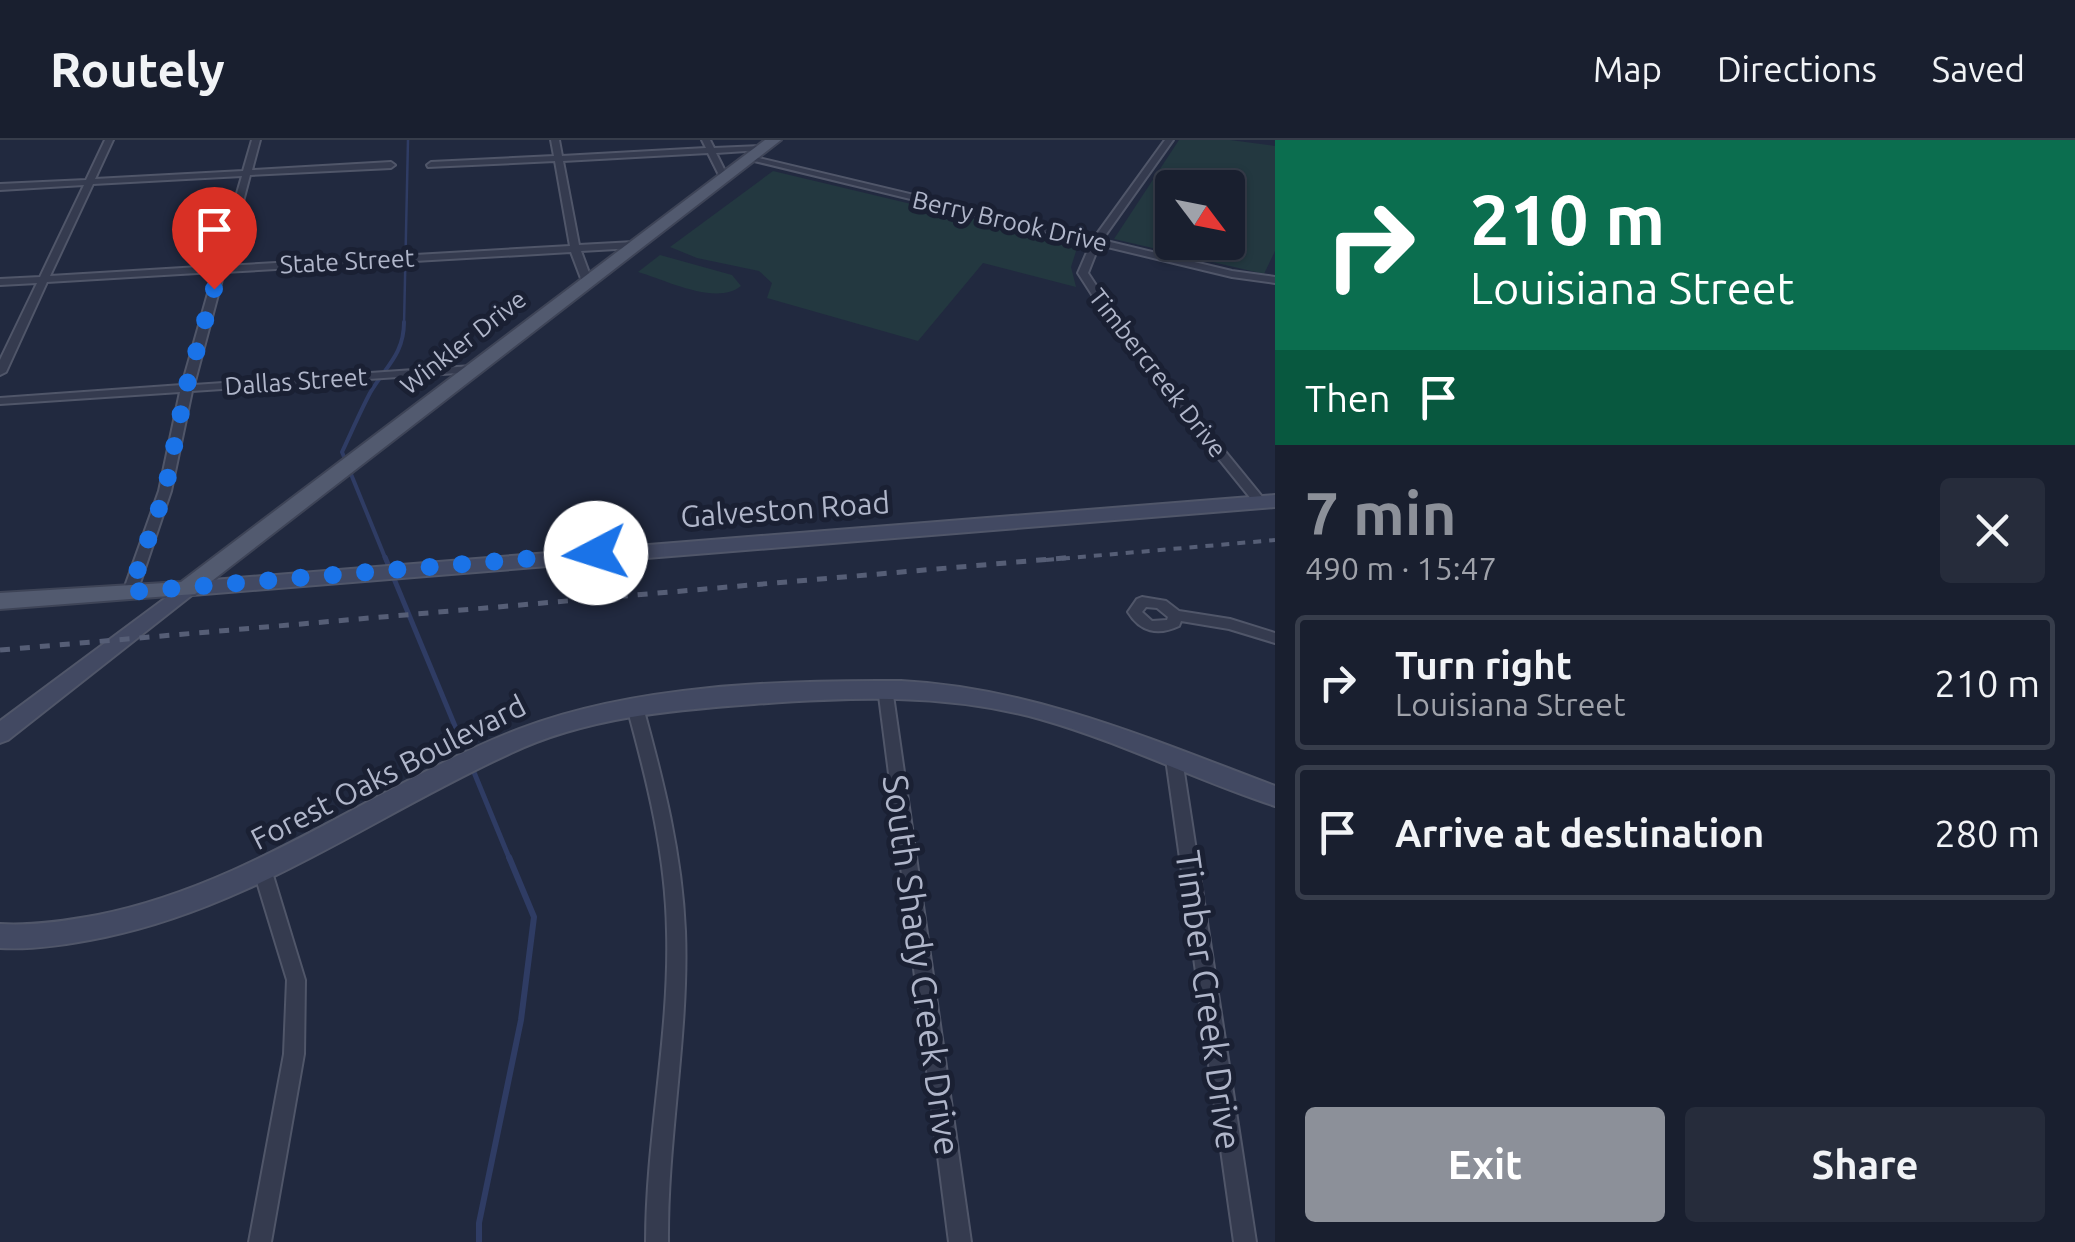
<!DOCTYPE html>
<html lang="en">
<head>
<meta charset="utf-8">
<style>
	:root { --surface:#191f2f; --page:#262c3b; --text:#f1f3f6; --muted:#9fa2aa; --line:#373d4b; --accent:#8c9099 }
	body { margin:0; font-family:Ubuntu,sans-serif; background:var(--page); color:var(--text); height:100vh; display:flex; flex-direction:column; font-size:38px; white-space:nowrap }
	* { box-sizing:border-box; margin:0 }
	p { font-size:32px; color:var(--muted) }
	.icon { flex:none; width:55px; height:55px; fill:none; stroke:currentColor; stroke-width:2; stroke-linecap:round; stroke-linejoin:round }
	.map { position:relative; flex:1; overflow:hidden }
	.drawer { display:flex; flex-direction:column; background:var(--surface); width:800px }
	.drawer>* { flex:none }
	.top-card { background:#0b6e4f; color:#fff; overflow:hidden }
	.needle { width:65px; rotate:122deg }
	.buttons { position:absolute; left:1155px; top:30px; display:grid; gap:20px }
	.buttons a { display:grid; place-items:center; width:90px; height:90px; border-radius:10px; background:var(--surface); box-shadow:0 2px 8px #0004,0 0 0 2px var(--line); font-size:50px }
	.pin { position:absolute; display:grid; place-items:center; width:85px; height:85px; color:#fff; margin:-102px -42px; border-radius:50% 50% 50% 0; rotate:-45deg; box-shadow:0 0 10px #0007 }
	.pin .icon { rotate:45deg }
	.me { position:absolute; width:110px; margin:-55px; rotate:265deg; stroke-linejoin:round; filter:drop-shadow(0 0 8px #0008) }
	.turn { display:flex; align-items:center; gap:35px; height:210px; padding:0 30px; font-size:45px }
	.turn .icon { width:130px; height:130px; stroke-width:2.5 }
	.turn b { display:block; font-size:70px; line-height:85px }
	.then { display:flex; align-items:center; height:95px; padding:0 30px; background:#0003; gap:20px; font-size:38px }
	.round { display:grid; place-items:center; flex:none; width:105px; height:105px; border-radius:10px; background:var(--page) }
	.headline { display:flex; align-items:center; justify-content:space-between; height:170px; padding:0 30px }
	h1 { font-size:60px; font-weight:600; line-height:75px; color:var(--accent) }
	.primary-button { display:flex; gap:20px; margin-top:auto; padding:20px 30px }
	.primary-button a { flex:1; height:115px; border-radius:10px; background:var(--accent); color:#fff; font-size:40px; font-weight:600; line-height:115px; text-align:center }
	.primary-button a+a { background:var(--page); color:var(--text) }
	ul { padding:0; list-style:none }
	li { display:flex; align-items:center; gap:30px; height:135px; margin:0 20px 15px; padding:0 10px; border:5px solid var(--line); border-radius:10px }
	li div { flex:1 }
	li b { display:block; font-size:38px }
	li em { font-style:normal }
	header { display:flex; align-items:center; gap:60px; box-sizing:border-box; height:140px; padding:0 50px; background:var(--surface); border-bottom:2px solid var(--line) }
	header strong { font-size:48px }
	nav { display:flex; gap:55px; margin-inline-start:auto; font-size:35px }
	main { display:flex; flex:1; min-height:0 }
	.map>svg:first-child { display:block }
	.green { fill:#233840; fill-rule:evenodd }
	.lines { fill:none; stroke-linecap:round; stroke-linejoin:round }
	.stream-far3 { stroke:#2f3c64; stroke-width:2.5 }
	.stream-far2 { stroke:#2f3c64; stroke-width:4 }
	.stream-far1 { stroke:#2f3c64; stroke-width:5 }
	.stream { stroke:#2f3c64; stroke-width:6 }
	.street-casing { stroke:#505669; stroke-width:4 }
	.secondary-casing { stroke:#505669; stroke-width:4 }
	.primary-casing { stroke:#3e4457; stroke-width:4 }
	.street { fill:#353b4f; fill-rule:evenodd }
	.secondary { fill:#424962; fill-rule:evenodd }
	.primary { fill:#525a6f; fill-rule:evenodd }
	.rail-far1 { stroke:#565e76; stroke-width:4; stroke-dasharray:8 8; stroke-linecap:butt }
	.rail { stroke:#565e76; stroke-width:5; stroke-dasharray:10 10; stroke-linecap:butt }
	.route { stroke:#1a73e8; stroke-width:18; stroke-dasharray:0 32.4 }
	.labels { text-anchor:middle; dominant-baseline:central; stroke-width:10; stroke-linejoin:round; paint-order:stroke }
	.far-street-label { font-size:25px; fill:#b0b6ca; stroke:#1a2033 }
	.street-label { font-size:30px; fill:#b0b6ca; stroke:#1a2033 }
	.near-street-label { font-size:35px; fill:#b0b6ca; stroke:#1a2033 }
</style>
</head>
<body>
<header>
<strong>Routely</strong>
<nav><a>Map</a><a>Directions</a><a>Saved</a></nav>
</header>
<main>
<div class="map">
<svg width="1275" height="1102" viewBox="0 0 1275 1102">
	<rect width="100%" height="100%" fill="#21293f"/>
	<!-- green -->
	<g class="green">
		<path d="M 1179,0 L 1230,0 L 1275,6 L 1275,111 L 1264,134 L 1114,99 ZM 1172,48 L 1228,48 L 1228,102 L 1172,102 Z"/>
		<polygon points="773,31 1075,103 1078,105 1071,127 1076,147 983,123 918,201 767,158 772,143 759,131 697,118 670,107"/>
		<path d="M 660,115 L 732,135 L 741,146 C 716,166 666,140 638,132 Z"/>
	</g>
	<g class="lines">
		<!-- stream-far3 -->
		<polyline class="stream-far3" points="404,185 408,0"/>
		<!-- stream-far2 -->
		<path class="stream-far2" d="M 386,420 L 342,312 C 351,293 360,272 370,253 C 385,227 404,215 404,182"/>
		<!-- stream-far1 -->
		<g class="stream-far1">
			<polyline points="385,417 467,615"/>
			<polyline points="471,625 510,720"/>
		</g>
		<!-- stream -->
		<polyline class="stream" points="479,1102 479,1083 521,880 534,777 509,717"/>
		<!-- street casing -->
		<g class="street-casing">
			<g id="street">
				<path d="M 105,0 L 113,0 L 95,39 L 243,31 L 252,0 L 260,0 L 252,30 L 391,22 L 395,25 L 391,28 L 250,35 L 226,126 L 570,106 L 555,21 L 428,27 L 427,25 L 431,22 L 554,16 L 551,0 L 559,0 L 562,16 L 706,8 L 702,0 L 710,0 L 714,8 L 761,6 L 765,8 L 761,10 L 716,13 L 727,35 L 723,38 L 719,35 L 708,13 L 563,21 L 579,105 L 634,102 L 639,105 L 634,108 L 581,111 L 592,141 L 587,144 L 582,141 L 571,112 L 224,132 L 194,245 L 472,226 L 478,229 L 472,232 L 192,251 L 171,351 L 137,452 L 130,457 L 123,452 L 159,351 L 180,252 L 0,264 L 0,258 L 182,245 L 214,132 L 47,142 L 6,232 L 0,235 L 0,220 L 37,143 L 0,145 L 0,139 L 40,137 L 84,45 L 0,50 L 0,44 L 86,40 ZM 242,36 L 216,126 L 50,136 L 93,44 Z"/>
				<polygon points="1165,0 1173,0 1102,100 1232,131 1275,137 1275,143 1232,137 1099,105 1088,133 1122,185 1264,359 1264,365 1256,365 1114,189 1078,133 1091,103 742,18 746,15 1094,98"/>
				<path d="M 1142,457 L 1166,461 L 1179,471 L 1230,479 L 1275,493 L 1275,503 L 1229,489 L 1181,481 L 1179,486 C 1158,496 1140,492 1128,472 L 1137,459 ZM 1146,467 L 1157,468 L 1168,477 L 1167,480 L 1152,481 L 1142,472 Z"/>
				<polygon points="885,543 892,548 971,1102 949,1102 878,548"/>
				<path d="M 635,561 L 643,567 C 663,640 682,714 685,791 C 689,894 667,998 668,1102 L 646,1102 C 646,998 670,895 667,791 C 666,715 647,640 627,567 Z"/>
				<polygon points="1174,613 1180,615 1182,619 1256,1102 1234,1102 1166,619 1168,615"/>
				<polygon points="263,725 269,727 272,732 305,840 304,914 271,1102 249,1102 284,914 287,840 254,732 257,727"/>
			</g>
		</g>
		<!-- secondary casing -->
		<g class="secondary-casing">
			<g id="secondary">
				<polygon points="1275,355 1275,367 192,455 8,600 0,603 0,581 187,442"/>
				<path d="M 901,541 C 1034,548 1153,600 1275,646 L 1275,666 C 1196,640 1121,602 1040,579 C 946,553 851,557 754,564 C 672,570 587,577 511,613 C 375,675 254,766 105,797 C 71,804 35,810 0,808 L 0,784 C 33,786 66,781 98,775 C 253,744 375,645 519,589 C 634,545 779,540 901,541 Z"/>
			</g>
		</g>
		<!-- primary casing -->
		<g class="primary-casing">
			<polygon id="primary" points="765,0 781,0 195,454 0,469 0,453 181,442"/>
		</g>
		<!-- street -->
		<use href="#street" class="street"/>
		<!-- secondary -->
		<use href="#secondary" class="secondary"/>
		<!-- primary -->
		<use href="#primary" class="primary"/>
		<!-- rail-far1 -->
		<polyline class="rail-far1" points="1046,420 1275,400"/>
		<!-- rail -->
		<polyline class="rail" points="0,510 1075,417"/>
	</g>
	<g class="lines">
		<!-- route -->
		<polyline class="route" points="214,149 186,248 165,351 130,452 596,413"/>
	</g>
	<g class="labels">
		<!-- far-street labels -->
		<g class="far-street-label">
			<text transform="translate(1010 81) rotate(13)">Berry Brook Drive</text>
			<text transform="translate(347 121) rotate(-3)">State Street</text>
			<text transform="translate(463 202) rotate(-38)">Winkler Drive</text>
			<text transform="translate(1158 233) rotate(52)">Timbercreek Drive</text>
			<text transform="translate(296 241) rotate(-4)">Dallas Street</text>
		</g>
		<!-- street labels -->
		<g class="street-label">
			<text transform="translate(785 369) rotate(-4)">Galveston Road</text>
			<text transform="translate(388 632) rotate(-27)">Forest Oaks Boulevard</text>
		</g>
		<!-- near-street labels -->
		<g class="near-street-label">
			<text transform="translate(922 825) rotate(82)">South Shady Creek Drive</text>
			<text transform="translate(1209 860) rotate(82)">Timber Creek Drive</text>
		</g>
	</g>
</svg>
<div class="buttons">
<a><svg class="needle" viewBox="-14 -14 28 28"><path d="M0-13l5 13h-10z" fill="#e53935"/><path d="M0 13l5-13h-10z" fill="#9fa2aa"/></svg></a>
</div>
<div class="pin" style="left:214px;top:149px;background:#d93025"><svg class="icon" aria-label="arrive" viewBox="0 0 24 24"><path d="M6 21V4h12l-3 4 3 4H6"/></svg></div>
<svg class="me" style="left:596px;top:413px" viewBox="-20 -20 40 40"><circle r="19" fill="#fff"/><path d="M0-13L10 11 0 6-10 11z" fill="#1a73e8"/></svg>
</div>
<section class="drawer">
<div class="top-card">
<div class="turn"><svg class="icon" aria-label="right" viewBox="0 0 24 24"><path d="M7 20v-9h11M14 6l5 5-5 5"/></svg><div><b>210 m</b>Louisiana Street</div></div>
<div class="then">Then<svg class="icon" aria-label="arrive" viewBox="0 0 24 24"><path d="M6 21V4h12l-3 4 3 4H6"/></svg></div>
</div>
<div class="headline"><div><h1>7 min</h1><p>490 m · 15:47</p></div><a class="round"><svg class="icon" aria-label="close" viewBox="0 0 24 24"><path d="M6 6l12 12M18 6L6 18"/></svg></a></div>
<ul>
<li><svg class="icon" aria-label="right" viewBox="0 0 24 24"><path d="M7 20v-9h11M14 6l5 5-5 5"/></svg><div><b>Turn right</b><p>Louisiana Street</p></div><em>210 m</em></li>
<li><svg class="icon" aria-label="arrive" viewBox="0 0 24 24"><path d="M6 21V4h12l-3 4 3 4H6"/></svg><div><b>Arrive at destination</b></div><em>280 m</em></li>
</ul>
<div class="primary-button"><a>Exit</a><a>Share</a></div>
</section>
</main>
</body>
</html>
